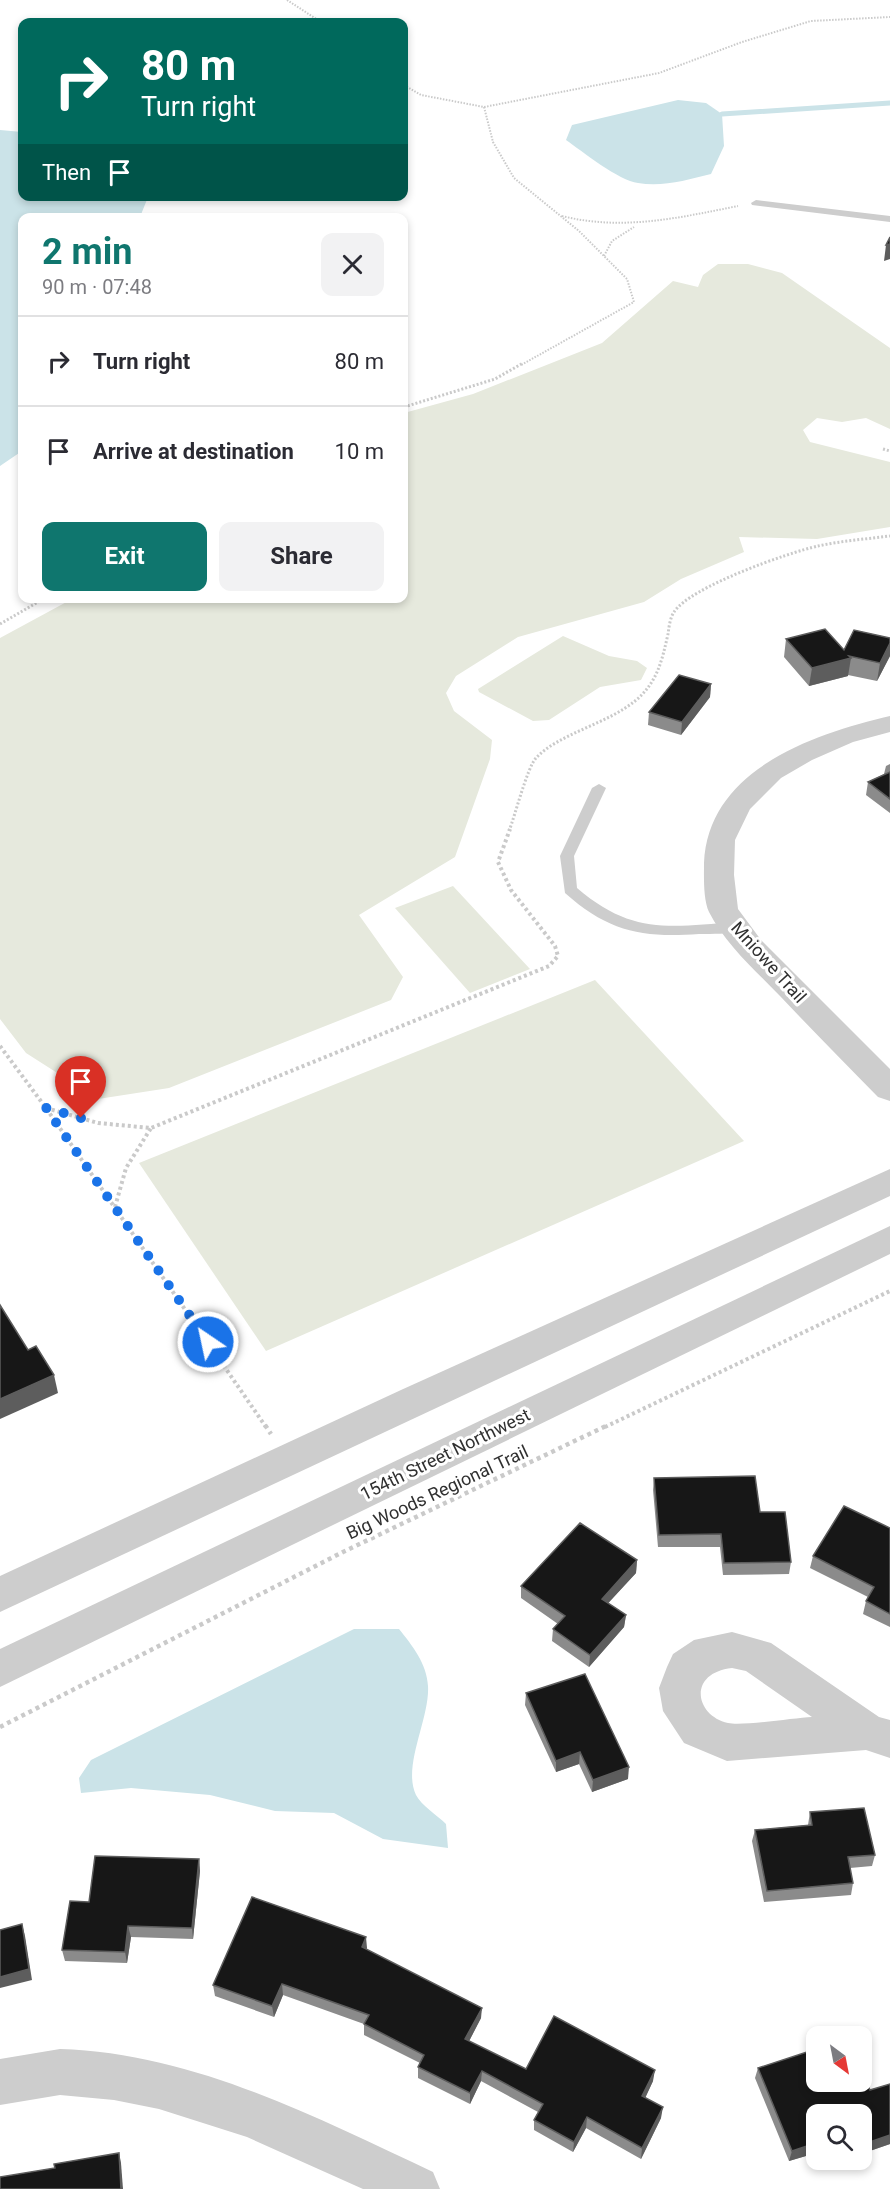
<!DOCTYPE html>
<html lang="en">
<head>
<meta charset="utf-8">
<style>
	:root { --surface:#fff; --page:#f2f2f3; --text:#2b2b33; --muted:#7c7c81; --line:#e1e1e2; --accent:#0f766e }
	body { margin:0; font-family:Roboto,sans-serif; background:var(--page); color:var(--text); height:100vh; display:flex; flex-direction:column; font-size:22px; white-space:nowrap }
	* { box-sizing:border-box; margin:0 }
	p { font-size:20px; color:var(--muted) }
	.icon { flex:none; width:33px; height:33px; fill:none; stroke:currentColor; stroke-width:2; stroke-linecap:round; stroke-linejoin:round }
	.map { position:relative; flex:1; overflow:hidden }
	.details { position:absolute; left:18px; top:213px; width:390px; height:390px; display:flex; flex-direction:column; background:var(--surface); border-radius:12px; box-shadow:0 3px 9px #0003 }
	.details>* { flex:none }
	.guide { position:absolute; left:18px; top:18px; width:390px; height:183px; border-radius:12px; box-shadow:0 3px 9px #0003; background:#00695c; color:#fff; overflow:hidden }
	.needle { width:39px; rotate:148deg }
	.tools { position:absolute; left:806px; top:2026px; display:grid; gap:12px }
	.tools a { display:grid; place-items:center; width:66px; height:66px; border-radius:12px; background:var(--surface); box-shadow:0 3px 9px #0003; font-size:30px }
	.pin { position:absolute; display:grid; place-items:center; width:51px; height:51px; color:#fff; margin:-62px -26px; border-radius:50% 50% 50% 0; rotate:-45deg; box-shadow:0 0 6px #0007 }
	.pin .icon { rotate:45deg }
	.me { position:absolute; width:66px; margin:-33px; rotate:326deg; stroke-linejoin:round; filter:drop-shadow(0 0 4px #0008) }
	.turn { display:flex; align-items:center; gap:21px; height:126px; padding:0 24px; font-size:27px }
	.turn .icon { width:78px; height:78px; stroke-width:2.5 }
	.turn b { display:block; font-size:42px; line-height:51px }
	.then { display:flex; align-items:center; height:57px; padding:0 24px; background:#0003; gap:12px; font-size:22px }
	.round { display:grid; place-items:center; flex:none; width:63px; height:63px; border-radius:12px; background:var(--page) }
	.overview { display:flex; align-items:center; justify-content:space-between; height:102px; padding:0 24px }
	h1 { font-size:36px; font-weight:700; line-height:45px; color:var(--accent) }
	.button { display:flex; gap:12px; margin-top:auto; padding:12px 24px }
	.button a { flex:1; height:69px; border-radius:12px; background:var(--accent); color:#fff; font-size:24px; font-weight:700; line-height:69px; text-align:center }
	.button a+a { background:var(--page); color:var(--text) }
	ul { padding:0; list-style:none }
	li { display:flex; align-items:center; gap:18px; height:90px; padding:0 24px; border-top:2px solid var(--line) }
	li div { flex:1 }
	li b { display:block; font-size:22px }
	li em { font-style:normal }
	.map>svg:first-child { display:block }
	.green { fill:#e6e9dd }
	.water { fill:#cbe3e8 }
	.lines { fill:none; stroke-linecap:round; stroke-linejoin:round }
	.stream { stroke:#cbe3e8; stroke-width:5 }
	.path-far3 { stroke:#cacaca; stroke-width:2; stroke-dasharray:1.5 1.5; stroke-linecap:butt }
	.path-far2 { stroke:#cacaca; stroke-width:3; stroke-dasharray:2 2; stroke-linecap:butt }
	.path-far1 { stroke:#cacaca; stroke-width:4; stroke-dasharray:3 3; stroke-linecap:butt }
	.path { stroke:#cacaca; stroke-width:4.5; stroke-dasharray:4 4; stroke-linecap:butt }
	.service { fill:#cdcdcd; fill-rule:evenodd }
	.minor { fill:#cdcdcd; fill-rule:evenodd }
	.tertiary { fill:#cdcdcd; fill-rule:evenodd }
	.wall { fill:#8b8b8b }
	.shaded-wall { fill:#5d5d5d }
	.building { fill:#171717; stroke:#5d5d5d; stroke-width:1.5 }
	.route { stroke:#1a73e8; stroke-width:10; stroke-dasharray:0 18 }
	.labels { text-anchor:middle; dominant-baseline:central; stroke-width:6; stroke-linejoin:round; paint-order:stroke }
	.street-label { font-size:18px; fill:#303030; stroke:#fff }
</style>
</head>
<body>
<div class="map">
<svg width="890" height="2189" viewBox="0 0 890 2189">
	<rect width="100%" height="100%" fill="#fff"/>
	<!-- green -->
	<g class="green">
		<polygon points="718,264 748,264 782,273 890,348 890,429 866,418 842,422 817,418 803,430 810,442 890,462 890,527 817,539 739,537 744,552 681,579 644,602 518,637 456,676 446,693 454,711 492,740 490,759 455,857 359,915 403,977 391,1000 169,1088 98,1099 26,1053 0,1019 0,638 72,599 404,598 404,413 473,394 602,343 673,281 698,287 703,275"/>
		<polygon points="563,636 609,656 637,661 647,668 641,680 600,687 549,720 533,721 479,692 478,689"/>
		<polygon points="453,886 530,969 470,993 395,908"/>
		<polygon points="595,980 744,1141 266,1351 139,1163"/>
	</g>
	<!-- water -->
	<g class="water">
		<path d="M 678,100 L 706,103 L 722,114 L 724,146 L 711,174 C 687,180 663,187 638,183 C 619,181 582,151 566,140 L 572,125 Z"/>
		<polygon points="0,130 22,132 22,196 148,197 140,217 22,218 22,451 0,466"/>
		<path d="M 354,1629 L 399,1629 C 412,1645 427,1664 428,1686 C 430,1718 402,1766 416,1795 C 421,1805 438,1816 446,1824 L 448,1848 L 383,1839 L 334,1813 L 275,1811 L 210,1795 L 131,1788 L 81,1793 L 79,1778 L 91,1760 Z"/>
	</g>
	<g class="lines">
		<!-- stream -->
		<polyline class="stream" points="722,114 890,103"/>
		<!-- path-far3 -->
		<g class="path-far3">
			<polyline points="287,0 321,22"/>
			<polyline points="404,85 421,95 484,107 659,73 742,42 811,21 890,17"/>
			<polyline points="484,107 493,142 514,178 579,231 627,279 634,302 521,365"/>
			<path d="M 562,216 C 622,231 678,218 738,206"/>
			<polyline points="604,256 612,241 634,227"/>
		</g>
		<!-- path-far2 -->
		<g class="path-far2">
			<polyline points="404,407 495,379 523,363"/>
			<polyline points="883,449 890,451"/>
			<polyline points="0,624 45,598"/>
			<path d="M 509,831 C 515,816 527,768 536,758 C 558,734 607,724 635,701 C 657,683 662,661 668,634 C 669,627 670,618 674,612 C 690,587 787,553 818,546 C 841,541 866,539 890,536"/>
		</g>
		<!-- path-far1 -->
		<g class="path-far1">
			<polyline points="0,1046 46,1108 266,1427"/>
			<polyline points="46,1108 98,1123 151,1128 549,966 558,956 555,946 511,890 498,862 510,829"/>
			<polyline points="115,1207 126,1168 151,1128"/>
			<polyline points="605,1427 890,1291"/>
		</g>
		<!-- path -->
		<g class="path">
			<polyline points="265,1425 271,1434"/>
			<polyline points="0,1727 343,1552 608,1425"/>
		</g>
		<!-- service -->
		<g class="service">
			<polygon points="756,200 890,216 890,222 752,205 751,203"/>
			<path d="M 599,784 L 606,788 L 574,856 L 577,888 C 632,935 669,927 736,922 L 744,927 L 741,931 C 728,934 713,934 699,934 C 642,938 609,932 565,893 L 560,856 L 592,788 Z"/>
		</g>
		<!-- minor -->
		<g class="minor">
			<path d="M 890,716 L 890,732 L 853,742 L 812,760 L 781,778 L 750,809 L 735,840 L 734,875 L 738,909 L 761,940 L 890,1069 L 890,1101 L 878,1097 C 845,1063 812,1030 780,996 C 755,970 725,944 709,912 C 703,899 704,877 704,863 C 708,769 814,734 890,716 Z"/>
			<path d="M 732,1632 L 771,1643 L 879,1717 L 890,1720 L 890,1758 L 866,1750 L 727,1761 L 684,1743 L 663,1711 L 659,1688 L 667,1667 L 673,1654 L 694,1640 ZM 732,1668 L 746,1671 L 812,1717 C 793,1718 743,1726 728,1723 C 695,1716 687,1673 732,1668 Z"/>
			<path d="M 60,2049 C 193,2053 315,2117 433,2172 L 440,2189 L 363,2189 L 247,2137 L 159,2109 L 114,2100 L 60,2095 L 0,2105 L 0,2059 Z"/>
		</g>
		<!-- tertiary -->
		<g class="tertiary">
			<polygon points="890,1169 890,1196 0,1612 0,1576 401,1390"/>
			<polygon points="890,1226 890,1254 0,1687 0,1649"/>
		</g>
	</g>
	<!-- wall -->
	<g class="wall">
		<polygon points="786,639 844,650 890,656 877,681 848,675 848,676 809,686 784,657"/>
		<polygon points="711,684 710,697 681,735 648,725 649,712"/>
		<polygon points="890,764 890,813 866,795 868,782 884,774 886,766"/>
		<polygon points="654,1478 760,1512 791,1562 789,1574 723,1575 720,1547 658,1547 653,1490"/>
		<polygon points="890,1528 890,1627 863,1614 866,1601 868,1597 810,1568 813,1556"/>
		<polygon points="637,1560 636,1573 608,1603 626,1615 624,1627 589,1667 552,1641 553,1629 558,1624 521,1598 521,1586"/>
		<polygon points="526,1693 628,1779 592,1792 579,1764 556,1772 525,1705"/>
		<polygon points="810,1812 875,1855 872,1866 850,1868 853,1883 851,1895 764,1902 752,1841 755,1830 808,1825"/>
		<polygon points="199,1859 200,1871 193,1939 131,1937 127,1963 65,1961 62,1950 89,1902"/>
		<polygon points="367,1948 366,1949 481,2018 469,2041 526,2069 653,2081 645,2098 661,2118 641,2159 586,2128 573,2152 534,2130 534,2120 538,2112 481,2081 470,2104 418,2078 418,2067 420,2063 364,2035 364,2024 283,1995 274,2017 215,1996 213,1985"/>
		<polygon points="758,2068 870,2090 890,2084 890,2144 861,2154 861,2115 816,2115 816,2153 789,2161 755,2078"/>
	</g>
	<!-- shaded-wall -->
	<g class="shaded-wall">
		<polygon points="890,244 890,259 884,261 886,245"/>
		<polygon points="890,643 890,656 877,681 880,663"/>
		<polygon points="851,658 848,676 809,686 812,668"/>
		<polygon points="711,684 710,697 681,735 682,722"/>
		<polygon points="54,1375 58,1393 0,1419 0,1399"/>
		<polygon points="637,1560 636,1573 601,1611 602,1599"/>
		<polygon points="626,1615 624,1627 589,1667 590,1655"/>
		<polygon points="580,1752 579,1764 556,1772 556,1761"/>
		<polygon points="629,1767 628,1779 592,1792 593,1780"/>
		<polygon points="199,1859 200,1871 193,1939 192,1928"/>
		<polygon points="22,1924 25,1936 32,1980 0,1988 0,1977"/>
		<polygon points="128,1926 131,1937 127,1963 125,1952"/>
		<polygon points="366,1937 367,1948 362,1958 362,1947"/>
		<polygon points="282,1984 283,1995 274,2017 272,2006"/>
		<polygon points="482,2008 481,2018 465,2049 465,2039"/>
		<polygon points="655,2070 653,2081 641,2107 642,2096"/>
		<polygon points="482,2071 481,2081 470,2104 470,2093"/>
		<polygon points="663,2107 661,2118 641,2159 642,2148"/>
		<polygon points="587,2117 586,2128 573,2152 574,2142"/>
		<polygon points="890,2135 890,2144 861,2154 861,2145"/>
		<polygon points="816,2143 816,2153 789,2161 792,2151"/>
		<polygon points="119,2153 121,2163 123,2189 121,2189"/>
	</g>
	<!-- building -->
	<g class="building">
		<polygon points="890,237 890,244 886,245"/>
		<polygon points="825,629 844,650 854,630 890,638 890,643 880,663 849,656 851,658 812,668 786,639"/>
		<polygon points="679,675 711,684 682,722 649,712"/>
		<polygon points="890,772 890,799 868,782"/>
		<polygon points="0,1305 28,1350 36,1346 54,1375 0,1399"/>
		<polygon points="755,1476 760,1512 785,1512 791,1562 724,1563 721,1534 659,1535 654,1478"/>
		<polygon points="844,1506 890,1528 890,1614 866,1601 874,1587 813,1556"/>
		<polygon points="580,1523 637,1560 602,1599 626,1615 590,1655 553,1629 565,1616 521,1586"/>
		<polygon points="585,1674 629,1767 593,1780 580,1752 556,1761 526,1693"/>
		<polygon points="864,1808 875,1855 848,1857 853,1883 767,1891 755,1830 812,1825 810,1812"/>
		<polygon points="95,1856 199,1859 192,1928 128,1926 125,1952 62,1950 70,1901 89,1902"/>
		<polygon points="252,1897 366,1937 362,1947 482,2008 465,2039 526,2069 554,2016 655,2070 642,2096 663,2107 642,2148 587,2117 574,2142 534,2120 543,2104 482,2071 470,2093 418,2067 424,2055 364,2024 369,2015 282,1984 272,2006 213,1985"/>
		<polygon points="22,1924 29,1969 0,1977 0,1930"/>
		<polygon points="816,2049 816,2082 861,2082 861,2070 870,2090 890,2084 890,2135 861,2145 861,2115 816,2115 816,2143 792,2151 758,2068"/>
		<polygon points="119,2153 121,2189 0,2189 0,2177 55,2168 54,2164"/>
	</g>
	<g class="lines">
		<!-- route -->
		<polyline class="route" points="81,1118 46,1108 208,1342"/>
	</g>
	<g class="labels">
		<!-- street labels -->
		<g class="street-label">
			<text transform="translate(769 962) rotate(48)">Mniowe Trail</text>
			<text transform="translate(445 1454) rotate(-26)">154th Street Northwest</text>
			<text transform="translate(437 1492) rotate(-25)">Big Woods Regional Trail</text>
		</g>
	</g>
</svg>
<div class="tools">
<a><svg class="needle" viewBox="-14 -14 28 28"><path d="M0-13l5 13h-10z" fill="#e53935"/><path d="M0 13l5-13h-10z" fill="#7c7c81"/></svg></a>
<a><svg class="icon" aria-label="search" viewBox="0 0 24 24"><circle cx="10" cy="10" r="6"/><path d="M15 15l6 6"/></svg></a>
</div>
<div class="pin" style="left:81px;top:1118px;background:#d93025"><svg class="icon" aria-label="arrive" viewBox="0 0 24 24"><path d="M6 21V4h12l-3 4 3 4H6"/></svg></div>
<svg class="me" style="left:208px;top:1342px" viewBox="-20 -20 40 40"><circle r="17" fill="#1a73e8" stroke="#fff" stroke-width="3"/><path d="M0-11L8 9 0 5-8 9z" fill="#fff"/></svg>
<div class="guide">
<div class="turn"><svg class="icon" aria-label="right" viewBox="0 0 24 24"><path d="M7 20v-9h11M14 6l5 5-5 5"/></svg><div><b>80 m</b>Turn right</div></div>
<div class="then">Then<svg class="icon" aria-label="arrive" viewBox="0 0 24 24"><path d="M6 21V4h12l-3 4 3 4H6"/></svg></div>
</div>
<section class="details">
<div class="overview"><div><h1>2 min</h1><p>90 m · 07:48</p></div><a class="round"><svg class="icon" aria-label="close" viewBox="0 0 24 24"><path d="M6 6l12 12M18 6L6 18"/></svg></a></div>
<ul>
<li><svg class="icon" aria-label="right" viewBox="0 0 24 24"><path d="M7 20v-9h11M14 6l5 5-5 5"/></svg><div><b>Turn right</b></div><em>80 m</em></li>
<li><svg class="icon" aria-label="arrive" viewBox="0 0 24 24"><path d="M6 21V4h12l-3 4 3 4H6"/></svg><div><b>Arrive at destination</b></div><em>10 m</em></li>
</ul>
<div class="button"><a>Exit</a><a>Share</a></div>
</section>
</div>
</body>
</html>
